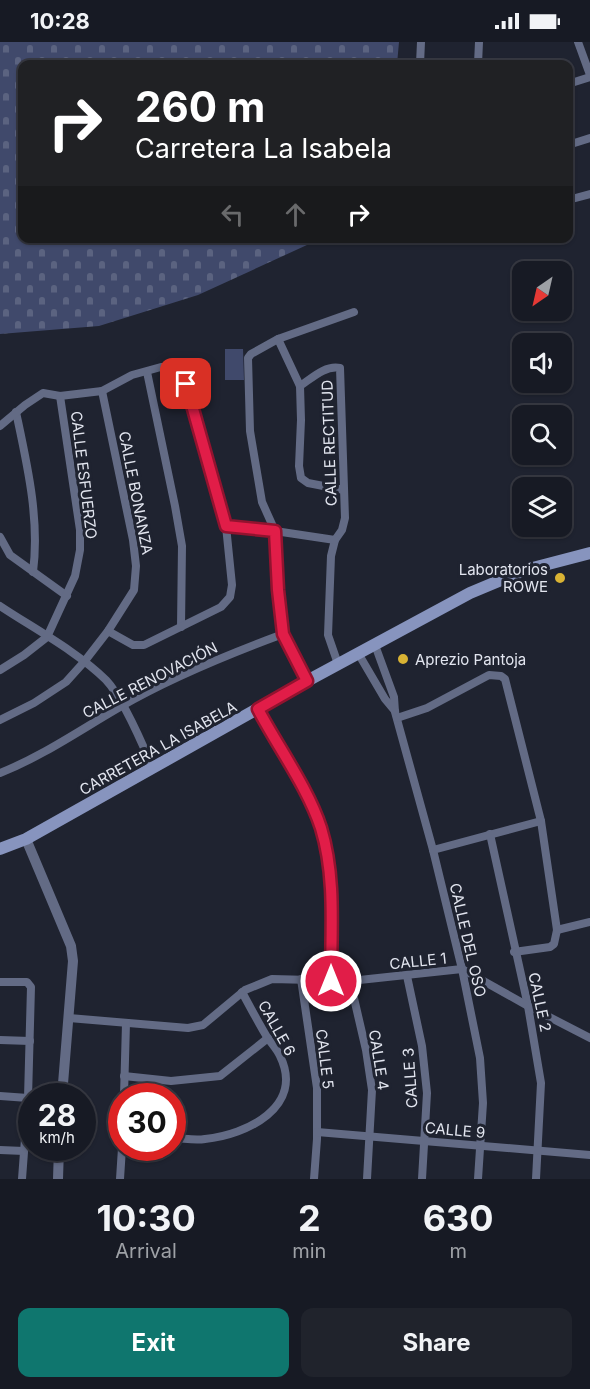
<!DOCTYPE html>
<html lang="en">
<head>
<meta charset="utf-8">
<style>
	:root { --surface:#171a24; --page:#20232c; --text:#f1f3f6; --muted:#9ea1a6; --line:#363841; --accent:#0f766e }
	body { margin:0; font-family:Inter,sans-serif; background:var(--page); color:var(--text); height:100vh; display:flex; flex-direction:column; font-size:22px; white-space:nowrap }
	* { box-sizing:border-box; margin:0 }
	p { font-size:20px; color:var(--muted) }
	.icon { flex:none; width:33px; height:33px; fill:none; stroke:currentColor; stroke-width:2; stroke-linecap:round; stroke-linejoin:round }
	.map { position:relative; height:1137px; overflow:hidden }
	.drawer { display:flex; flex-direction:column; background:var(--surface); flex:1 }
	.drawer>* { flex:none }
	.banner { position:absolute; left:18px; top:18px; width:555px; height:183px; border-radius:12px; box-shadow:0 2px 4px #0004,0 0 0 2px var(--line); background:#202124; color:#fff; overflow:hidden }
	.needle { width:39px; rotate:214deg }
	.buttons { position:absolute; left:512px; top:219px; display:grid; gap:12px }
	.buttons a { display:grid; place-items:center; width:60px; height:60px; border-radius:12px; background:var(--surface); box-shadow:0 2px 4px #0004,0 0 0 2px var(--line); font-size:30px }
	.speed { position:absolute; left:18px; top:1041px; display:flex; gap:12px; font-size:30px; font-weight:700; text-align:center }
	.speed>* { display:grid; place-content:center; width:78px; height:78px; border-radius:50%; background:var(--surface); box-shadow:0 2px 4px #0004,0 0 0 2px var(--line); line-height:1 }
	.speed small { font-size:15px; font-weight:400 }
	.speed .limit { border:9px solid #d22; background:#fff; color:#111 }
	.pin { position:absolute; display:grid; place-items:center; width:51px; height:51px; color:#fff; margin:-26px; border-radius:12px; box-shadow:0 3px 9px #0006 }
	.me { position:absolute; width:66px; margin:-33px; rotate:0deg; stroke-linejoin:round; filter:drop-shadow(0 0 4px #0008) }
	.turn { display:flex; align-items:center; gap:21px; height:126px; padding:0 18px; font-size:27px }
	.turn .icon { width:78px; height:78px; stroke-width:2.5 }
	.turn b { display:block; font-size:42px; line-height:51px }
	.lanes { display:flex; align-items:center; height:57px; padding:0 18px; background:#0003; justify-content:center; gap:30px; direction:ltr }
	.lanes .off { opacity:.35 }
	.eta { display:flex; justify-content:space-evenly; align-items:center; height:102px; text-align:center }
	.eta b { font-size:36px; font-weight:700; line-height:42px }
	.action { display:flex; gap:12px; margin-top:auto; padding:12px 18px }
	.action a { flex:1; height:69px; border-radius:12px; background:var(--accent); color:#fff; font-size:24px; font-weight:700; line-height:69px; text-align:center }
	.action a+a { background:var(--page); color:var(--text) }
	.status { display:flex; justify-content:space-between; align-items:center; height:42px; padding:0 30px; background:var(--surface); direction:ltr }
	.status svg { height:16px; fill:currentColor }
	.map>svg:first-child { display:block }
	.cemetery { fill:url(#cemetery-stones) }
	.pitch { fill:#40496b }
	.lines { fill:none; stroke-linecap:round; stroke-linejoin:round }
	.minor { stroke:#636b85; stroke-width:8 }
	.tertiary { stroke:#636b85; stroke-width:10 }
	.secondary { stroke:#8794be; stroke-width:12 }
	.route-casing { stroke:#92132f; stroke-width:15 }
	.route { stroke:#e11d48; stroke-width:10 }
	.poi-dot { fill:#d9b334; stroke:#1f2330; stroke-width:2 }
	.labels { text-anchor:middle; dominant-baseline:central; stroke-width:6; stroke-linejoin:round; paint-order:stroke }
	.street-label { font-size:15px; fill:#e2e5ef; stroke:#1f2330 }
	.poi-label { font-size:15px; fill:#e2e5ef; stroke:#1f2330; text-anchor:end }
</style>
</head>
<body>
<div class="status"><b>10:28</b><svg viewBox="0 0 49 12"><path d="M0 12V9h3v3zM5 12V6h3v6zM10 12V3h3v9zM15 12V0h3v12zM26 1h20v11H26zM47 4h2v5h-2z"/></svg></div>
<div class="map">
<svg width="590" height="1137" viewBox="0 0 590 1137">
	<defs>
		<pattern id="cemetery-stones" width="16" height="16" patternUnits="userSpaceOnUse" patternTransform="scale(1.5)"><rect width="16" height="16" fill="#40496b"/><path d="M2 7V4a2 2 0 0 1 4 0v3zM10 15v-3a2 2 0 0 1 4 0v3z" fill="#5b6380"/></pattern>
	</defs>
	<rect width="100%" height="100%" fill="#1f2330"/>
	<!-- cemetery -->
	<polygon class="cemetery" points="0,0 399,0 397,22 22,22 22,196 320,197 198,253 99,284 0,292"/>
	<!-- pitch -->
	<polygon class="pitch" points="225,307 243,307 244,338 225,338"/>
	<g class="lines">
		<!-- minor -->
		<g class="minor">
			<polyline points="578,0 590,33"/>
			<polyline points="420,22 421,0"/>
			<polyline points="478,22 479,0"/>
			<polyline points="568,42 590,35"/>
			<polyline points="568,103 590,96"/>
			<polyline points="568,158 590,152"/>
			<polyline points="278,297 300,344 301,378 299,424 301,436 308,441 344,448"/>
			<polyline points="147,330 175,464 182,504 181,585"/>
			<path d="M 300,344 C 312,336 325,323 340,326 L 345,476 L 342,488 L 335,498 L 331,514 L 328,593 L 338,622"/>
			<path d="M 16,370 C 27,422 40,477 33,530"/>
			<polyline points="0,384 25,363 43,351 60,354 102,349 132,333 161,325 170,325 175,328 186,342 226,484 232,543 230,555 221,565 144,603 133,603 108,589"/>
			<polyline points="226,484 275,489 335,498"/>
			<polyline points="0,495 10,513 67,554"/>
			<path d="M 0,564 C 33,586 78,610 106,638 C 123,656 143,703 153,727"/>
			<polyline points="375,603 394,655 395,670 433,808 462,927 480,1016 483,1061 478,1137"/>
			<polyline points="358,611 385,657 395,669"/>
			<polyline points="0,628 24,613 47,595 75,534 80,508 80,488 60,354"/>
			<polyline points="307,639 283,592 278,548 275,489 262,460 250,389 248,316 251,312 278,297 354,270"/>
			<path d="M 258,667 C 278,704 308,747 321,786 C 336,835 331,888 331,939"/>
			<polyline points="397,676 427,666 489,633 501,634 505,637 541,779 557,888 554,902 550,905 514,910"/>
			<polyline points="0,678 34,661 66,640 84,620 108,589 134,548 136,524 133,498 102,349"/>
			<path d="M 0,731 C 43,714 80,688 120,665 C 170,636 229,612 283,592"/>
			<polyline points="490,792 528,964 541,1041 536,1137"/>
			<polyline points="433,808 541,779"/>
			<polyline points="557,888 590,880"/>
			<polyline points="407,934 422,1004 427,1051 422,1137"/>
			<polyline points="301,937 317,1046 317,1097 314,1137"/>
			<polyline points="350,939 366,1008 372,1048 367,1137"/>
			<polyline points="0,940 27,940 31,945 28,1056 22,1137"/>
			<polyline points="69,976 188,986 203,983 245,948 272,937 350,939 462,927 528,964 590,996"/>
			<polyline points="0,998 30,999"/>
			<polyline points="124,1034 171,1039 220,1034 268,996"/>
			<polyline points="0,1054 28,1056"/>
			<polyline points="124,1054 126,981"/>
			<polyline points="317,1090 590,1113"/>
			<path d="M 172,1096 C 183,1096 194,1099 205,1097 C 246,1093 305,1065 280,1014 C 277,1007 271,1001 267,995 C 258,980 250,965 242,950"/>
			<polyline points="0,1108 24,1109"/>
			<polyline points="120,1137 122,1106"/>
		</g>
		<!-- tertiary -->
		<g class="tertiary">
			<polyline points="26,797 71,904 73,919 62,1054"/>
			<polyline points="58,1137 59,1106"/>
		</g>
		<!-- secondary -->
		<polyline class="secondary" points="0,807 26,797 307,639 470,551 525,528 590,511"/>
	</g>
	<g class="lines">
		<!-- route casing -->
		<g class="route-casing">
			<path id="route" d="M 186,342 L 226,484 L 275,489 L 278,548 L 283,592 L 307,639 L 258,667 C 278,705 308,746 321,786 C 336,835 331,888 331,939"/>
		</g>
		<!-- route -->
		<use href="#route" class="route"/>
	</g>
	<!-- markers -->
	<g class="poi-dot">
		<circle cx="560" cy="536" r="6"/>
		<circle cx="403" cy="617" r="6"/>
	</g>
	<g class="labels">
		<!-- street labels -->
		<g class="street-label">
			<text transform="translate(329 401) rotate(-92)">CALLE RECTITUD</text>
			<text transform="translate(84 433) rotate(83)">CALLE ESFUERZO</text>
			<text transform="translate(136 451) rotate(79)">CALLE BONANZA</text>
			<text transform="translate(150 638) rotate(-27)">CALLE RENOVACIÓN</text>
			<text transform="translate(158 706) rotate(-29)">CARRETERA LA ISABELA</text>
			<text transform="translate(468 898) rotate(77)">CALLE DEL OSO</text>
			<text transform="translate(418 919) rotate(-6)">CALLE 1</text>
			<text transform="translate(540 960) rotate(78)">CALLE 2</text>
			<text transform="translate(277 986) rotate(61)">CALLE 6</text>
			<text transform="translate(325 1017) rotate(83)">CALLE 5</text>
			<text transform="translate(379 1018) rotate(81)">CALLE 4</text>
			<text transform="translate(410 1036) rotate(-94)">CALLE 3</text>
			<text transform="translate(455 1088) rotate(5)">CALLE 9</text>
		</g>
		<!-- poi labels -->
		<g class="poi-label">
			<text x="548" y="527">Laboratorios<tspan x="548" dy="17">ROWE</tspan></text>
			<text x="415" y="617" text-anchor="start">Aprezio Pantoja</text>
		</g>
	</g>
</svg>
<div class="buttons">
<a><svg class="needle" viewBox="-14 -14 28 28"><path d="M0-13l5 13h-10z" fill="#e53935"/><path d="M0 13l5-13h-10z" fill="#9ea1a6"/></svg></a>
<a><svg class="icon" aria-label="sound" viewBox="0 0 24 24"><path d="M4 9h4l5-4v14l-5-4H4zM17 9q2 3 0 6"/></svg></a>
<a><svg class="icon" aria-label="search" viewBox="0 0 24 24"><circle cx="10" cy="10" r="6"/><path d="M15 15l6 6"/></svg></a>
<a><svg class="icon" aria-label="layers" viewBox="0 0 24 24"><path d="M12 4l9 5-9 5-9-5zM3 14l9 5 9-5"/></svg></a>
</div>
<div class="speed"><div>28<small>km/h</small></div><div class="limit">30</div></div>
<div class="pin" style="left:186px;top:342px;background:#d93025"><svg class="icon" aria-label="arrive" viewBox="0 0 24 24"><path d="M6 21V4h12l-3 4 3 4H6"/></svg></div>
<svg class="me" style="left:331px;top:939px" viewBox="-20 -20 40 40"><circle r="17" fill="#e11d48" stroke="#fff" stroke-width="3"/><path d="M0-11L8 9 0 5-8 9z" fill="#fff"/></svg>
<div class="banner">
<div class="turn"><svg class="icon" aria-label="right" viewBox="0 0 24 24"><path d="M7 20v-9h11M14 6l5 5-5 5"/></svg><div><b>260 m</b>Carretera La Isabela</div></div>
<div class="lanes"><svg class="icon off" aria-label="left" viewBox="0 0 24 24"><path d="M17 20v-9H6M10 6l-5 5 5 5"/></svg><svg class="icon off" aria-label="ahead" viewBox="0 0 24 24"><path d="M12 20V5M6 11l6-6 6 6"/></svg><svg class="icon" aria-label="right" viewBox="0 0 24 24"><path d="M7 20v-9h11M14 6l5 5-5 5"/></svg></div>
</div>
</div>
<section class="drawer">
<div class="eta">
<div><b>10:30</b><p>Arrival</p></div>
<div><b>2</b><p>min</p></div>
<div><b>630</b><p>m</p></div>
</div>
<div class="action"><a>Exit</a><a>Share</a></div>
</section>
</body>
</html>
